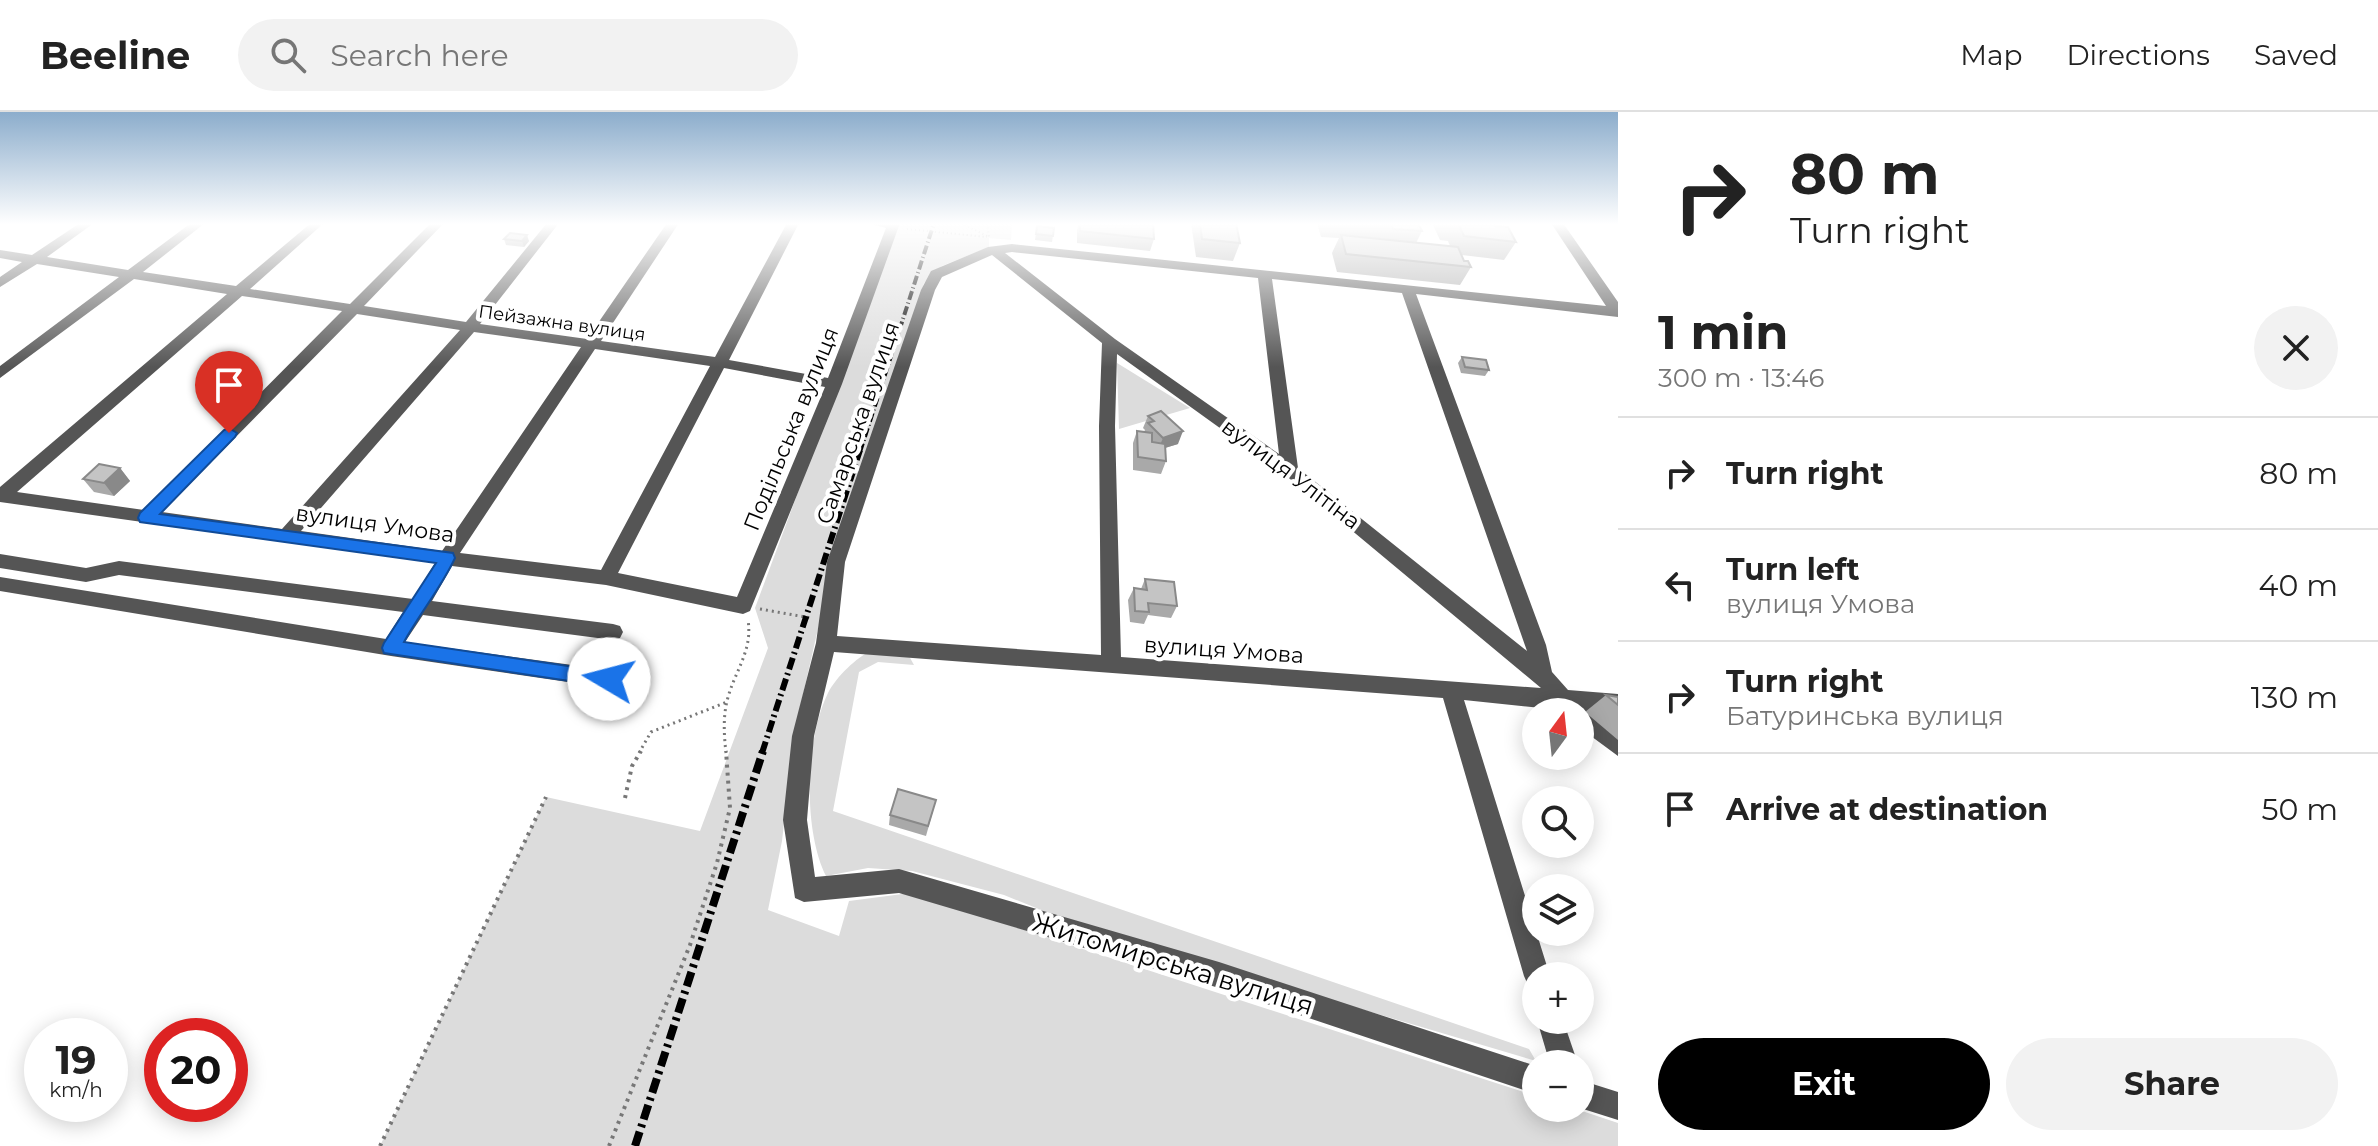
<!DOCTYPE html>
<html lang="en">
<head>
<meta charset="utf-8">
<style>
	:root { --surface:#fff; --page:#f2f2f2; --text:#222; --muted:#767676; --line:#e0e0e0; --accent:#000 }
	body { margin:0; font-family:Montserrat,sans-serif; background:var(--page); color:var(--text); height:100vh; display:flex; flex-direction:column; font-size:30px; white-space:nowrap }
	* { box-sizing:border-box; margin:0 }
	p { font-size:26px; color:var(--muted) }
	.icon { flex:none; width:44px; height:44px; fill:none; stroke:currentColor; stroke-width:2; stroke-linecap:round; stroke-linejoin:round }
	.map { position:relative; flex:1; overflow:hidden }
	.sheet { display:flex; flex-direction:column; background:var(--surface); width:760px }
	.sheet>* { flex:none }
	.hud { background:#fff; color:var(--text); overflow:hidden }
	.needle { width:52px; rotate:15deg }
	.tools { position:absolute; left:1522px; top:586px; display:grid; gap:16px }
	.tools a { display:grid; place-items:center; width:72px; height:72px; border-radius:50%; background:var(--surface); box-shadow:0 4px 20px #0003; font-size:40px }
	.speed { position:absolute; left:24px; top:906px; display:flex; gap:16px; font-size:40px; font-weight:700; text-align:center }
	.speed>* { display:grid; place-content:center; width:104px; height:104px; border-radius:50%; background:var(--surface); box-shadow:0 4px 20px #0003; line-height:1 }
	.speed small { font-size:20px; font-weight:400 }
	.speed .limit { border:12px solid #d22; background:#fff; color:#111 }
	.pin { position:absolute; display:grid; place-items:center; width:68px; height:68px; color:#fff; margin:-82px -34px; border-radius:50% 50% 50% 0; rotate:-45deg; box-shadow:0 0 8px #0007 }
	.pin .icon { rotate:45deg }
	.me { position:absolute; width:88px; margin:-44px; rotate:278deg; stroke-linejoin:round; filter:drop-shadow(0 0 6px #0008) }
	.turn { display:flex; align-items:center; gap:28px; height:168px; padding:0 40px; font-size:36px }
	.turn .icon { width:104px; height:104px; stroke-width:2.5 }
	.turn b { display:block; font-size:56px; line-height:68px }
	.round { display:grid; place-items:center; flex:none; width:84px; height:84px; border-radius:42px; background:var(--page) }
	.summary { display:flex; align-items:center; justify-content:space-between; height:136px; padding:0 40px }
	h1 { font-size:48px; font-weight:700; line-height:60px }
	.primary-button { display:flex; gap:16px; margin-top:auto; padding:16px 40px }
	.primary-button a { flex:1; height:92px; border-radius:48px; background:var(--accent); color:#fff; font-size:32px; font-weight:700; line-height:92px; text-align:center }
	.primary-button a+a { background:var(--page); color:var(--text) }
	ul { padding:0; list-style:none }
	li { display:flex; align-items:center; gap:24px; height:112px; padding:0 40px; border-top:2px solid var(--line) }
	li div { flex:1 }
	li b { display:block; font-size:30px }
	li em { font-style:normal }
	header { display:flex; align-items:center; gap:48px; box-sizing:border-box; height:112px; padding:0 40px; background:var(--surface); border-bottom:2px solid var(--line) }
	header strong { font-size:38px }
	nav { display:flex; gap:44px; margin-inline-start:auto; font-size:28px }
	.search { width:560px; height:72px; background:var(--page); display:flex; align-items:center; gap:20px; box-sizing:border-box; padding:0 28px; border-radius:44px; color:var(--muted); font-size:30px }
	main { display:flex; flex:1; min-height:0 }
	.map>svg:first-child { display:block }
	.green { fill:#dcdcdc }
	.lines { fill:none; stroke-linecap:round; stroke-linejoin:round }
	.path-far2 { stroke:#777; stroke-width:2; stroke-dasharray:1 3; stroke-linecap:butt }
	.path-far1 { stroke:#777; stroke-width:3; stroke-dasharray:2 4; stroke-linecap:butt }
	.path { stroke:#777; stroke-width:4; stroke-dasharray:3 5; stroke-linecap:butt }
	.minor { fill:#555; fill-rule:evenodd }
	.rail-far2 { stroke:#000; stroke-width:4; stroke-dasharray:9 3 1 3; stroke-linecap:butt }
	.rail-far1 { stroke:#000; stroke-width:6; stroke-dasharray:12 4 2 4; stroke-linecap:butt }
	.rail { stroke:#000; stroke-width:8; stroke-dasharray:15 5 3 5; stroke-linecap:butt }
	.wall { fill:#a9a9a9; fill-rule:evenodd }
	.shaded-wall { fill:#898989 }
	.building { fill:#c4c4c4; stroke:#898989; stroke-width:2 }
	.route { fill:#1a73e8; stroke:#114b97; stroke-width:2 }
	.labels { text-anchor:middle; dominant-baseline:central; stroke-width:8; stroke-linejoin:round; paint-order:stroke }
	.far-street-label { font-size:18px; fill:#000; stroke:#fff }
	.street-label { font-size:22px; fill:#000; stroke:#fff }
	.near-street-label { font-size:26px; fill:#000; stroke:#fff }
</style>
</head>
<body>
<header>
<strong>Beeline</strong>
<div class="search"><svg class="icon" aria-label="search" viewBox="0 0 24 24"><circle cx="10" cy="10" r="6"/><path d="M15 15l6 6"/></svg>Search here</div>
<nav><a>Map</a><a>Directions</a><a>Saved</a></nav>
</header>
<main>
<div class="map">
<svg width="1618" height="1034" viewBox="0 0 1618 1034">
	<rect width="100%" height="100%" fill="#fff"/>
	<!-- green -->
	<g class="green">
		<polygon points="898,111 1012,111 1011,128 989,126 989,135 942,154 924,171 820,508 794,622 782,729 768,798 839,824 849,789 910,781 1536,984 1536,996 1573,996 1618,1011 1618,1034 380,1034 546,685 700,719 768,536 755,496"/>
		<polygon points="1117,251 1190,296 1119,317"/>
		<path d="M 872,538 L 909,544 L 914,553 L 878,550 L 859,560 L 833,699 L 1529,937 L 1536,949 L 1078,813 L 1004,783 L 912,759 L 868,756 L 826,764 C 803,718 805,627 828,581 C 837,564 856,546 872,538 Z"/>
	</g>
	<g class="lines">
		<!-- path-far2 -->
		<g class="path-far2">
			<polyline points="961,111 989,125 987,111"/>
			<polyline points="907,117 987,125"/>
		</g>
		<!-- path-far1 -->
		<g class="path-far1">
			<polyline points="760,497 811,506"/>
			<polyline points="639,641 651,620 727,590"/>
			<path d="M 726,641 C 724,623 723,606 727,589 C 734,560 753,539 748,508"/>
		</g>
		<!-- path -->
		<g class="path">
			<polyline points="625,686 632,654 641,639"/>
			<polyline points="380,1034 546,685"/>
			<polyline points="609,1034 690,833 717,751 730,696 726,639"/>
		</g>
		<!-- minor -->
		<g class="minor">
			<path d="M 80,111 L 94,111 L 47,145 L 128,158 L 191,111 L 205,111 L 143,160 L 236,174 L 311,111 L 324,111 L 250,177 L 350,192 L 431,111 L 444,111 L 364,194 L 466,210 L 547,111 L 559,111 L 480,212 L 587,227 L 667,111 L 679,111 L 601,229 L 715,245 L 787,111 L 799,111 L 729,248 L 828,266 L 886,116 L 867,111 L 900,111 L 842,272 L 750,499 L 743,502 L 606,473 L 452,454 L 432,489 L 613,512 L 620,514 L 623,520 L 620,526 L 613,528 L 423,503 L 405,530 L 609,558 L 616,561 L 619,567 L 616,573 L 609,576 L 391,544 L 0,479 L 0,465 L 386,527 L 403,500 L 119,463 L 86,470 L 0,456 L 0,442 L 86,456 L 119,449 L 413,487 L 435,451 L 0,390 L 0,375 L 227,182 L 134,167 L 0,266 L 0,254 L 119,165 L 37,152 L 0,175 L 0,165 L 22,150 L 0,146 L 0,138 L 32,143 ZM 242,184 L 342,199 L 144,398 L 17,380 ZM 357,202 L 460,218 L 282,417 L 162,400 ZM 474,220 L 581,235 L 442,439 L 301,419 ZM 595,237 L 710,254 L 601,458 L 460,441 ZM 724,256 L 825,275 L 737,485 L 618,461 Z"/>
			<path d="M 1551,111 L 1563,111 L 1618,190 L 1618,205 L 1416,182 L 1546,533 L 1552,560 L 1568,578 L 1618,582 L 1618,600 L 1589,598 L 1618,621 L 1618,644 L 1580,616 L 1580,600 L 1464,588 L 1550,864 L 1536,864 L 1536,877 L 1528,873 L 1524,864 L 1443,586 L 834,540 L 814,624 L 807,708 L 815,765 L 899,757 L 1219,850 L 1536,954 L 1536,982 L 1219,876 L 899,781 L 804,790 L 795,786 L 783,708 L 792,624 L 816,531 L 827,450 L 921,178 L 931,159 L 988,135 L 1012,132 L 1606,194 ZM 1012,140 L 1258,166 L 1279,342 L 1115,227 L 1005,141 ZM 992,143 L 1102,231 L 1099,314 L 1101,543 L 837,524 L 845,450 L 935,178 L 942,165 ZM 1272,167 L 1402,181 L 1527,539 L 1298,356 ZM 1117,242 L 1284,362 L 1541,576 L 1121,545 L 1115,314 Z"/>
			<polygon points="1537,908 1563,908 1578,952 1550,952"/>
			<polygon points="1580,968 1618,980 1618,1008 1580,996"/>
		</g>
		<!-- rail-far2 -->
		<polyline class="rail-far2" points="860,340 934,111"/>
		<!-- rail-far1 -->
		<polyline class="rail-far1" points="762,641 860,338"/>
		<!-- rail -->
		<polyline class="rail" points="635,1034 763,639"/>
	</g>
	<!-- wall -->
	<g class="wall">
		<polygon points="1079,111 1153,111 1154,127 1150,139 1077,131 1077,118"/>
		<polygon points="1191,111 1236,111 1240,131 1233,149 1196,145"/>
		<path d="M 1317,111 L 1494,111 L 1495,114 L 1516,130 L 1504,148 L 1462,143 L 1464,149 L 1471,155 L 1460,173 L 1337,160 L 1332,141 L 1339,126 L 1321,125 ZM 1419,112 L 1433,113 L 1440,128 L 1448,129 L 1450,134 L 1416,131 L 1422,119 Z"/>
		<polygon points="1037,114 1054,116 1052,130 1035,128"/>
		<polygon points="504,127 529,129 524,135 506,133"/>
		<polygon points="1462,245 1489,258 1485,264 1461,261 1458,251"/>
		<polygon points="1148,304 1178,332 1165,336 1166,349 1161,362 1133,358 1133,331 1137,319 1144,320 1145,318 1143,316"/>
		<polygon points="120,356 130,369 114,384 94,380 83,367"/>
		<polygon points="1145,467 1177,494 1171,506 1148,503 1144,512 1130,510 1128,488 1134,476 1141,477"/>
		<polygon points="1606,583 1618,585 1618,628 1585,600"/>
		<polygon points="936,688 926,724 889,713 890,703"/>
	</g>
	<!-- shaded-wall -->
	<g class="shaded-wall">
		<polygon points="527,123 529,129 524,135 522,129"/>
		<polygon points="1183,319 1178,332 1158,338 1163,326"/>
		<polygon points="120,356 130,369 114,384 104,371"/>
	</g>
	<!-- building -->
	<g class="building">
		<polygon points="1080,111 1153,111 1154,127 1080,119"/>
		<polygon points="1200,111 1236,111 1240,131 1202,127"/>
		<polygon points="1372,111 1418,111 1422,119 1393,117 1392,113"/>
		<polygon points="1453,111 1494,111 1495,114 1508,115 1516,130 1464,124 1458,111"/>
		<polygon points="1037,114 1054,116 1053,124 1036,122"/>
		<polygon points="510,121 527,123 522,129 504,127"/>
		<polygon points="1341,123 1458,135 1464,149 1468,149 1471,155 1346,142"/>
		<polygon points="1462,245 1486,248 1489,258 1465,255"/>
		<polygon points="1161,299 1183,319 1163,326 1148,311 1154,309 1148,304"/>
		<polygon points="1137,319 1152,321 1152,330 1165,332 1166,349 1138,345"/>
		<polygon points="99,352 120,356 104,371 83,367"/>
		<polygon points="1145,467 1174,470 1177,494 1148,491 1149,500 1135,499 1134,476 1147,478"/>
		<polygon points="1606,583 1618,585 1618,593"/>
		<polygon points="898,677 936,688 928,714 890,703"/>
	</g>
	<!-- sky -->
	<linearGradient id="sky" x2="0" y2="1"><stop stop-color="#8cadcc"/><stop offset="0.44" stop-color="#fff"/><stop offset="1" stop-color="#fff" stop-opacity="0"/></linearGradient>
	<rect width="1618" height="255" fill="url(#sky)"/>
	<!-- route -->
	<path class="route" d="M 229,316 L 237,321 L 235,325 L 160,402 L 453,441 L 455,446 C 441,476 420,501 404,530 L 609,560 L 616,562 L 618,567 L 616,573 L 609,575 L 384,541 L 382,536 L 384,531 L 436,451 L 140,410 L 138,406 L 140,401 L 224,318 Z"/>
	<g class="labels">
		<!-- far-street labels -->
		<g class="far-street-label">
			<text transform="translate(562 211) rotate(8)">Пейзажна вулиця</text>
		</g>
		<!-- street labels -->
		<g class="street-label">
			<text transform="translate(858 311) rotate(-71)">Самарська вулиця</text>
			<text transform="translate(791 317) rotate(-68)">Подільська вулиця</text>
			<text transform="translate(1291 362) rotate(37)">вулиця Улітіна</text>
			<text transform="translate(375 412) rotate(8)">вулиця Умова</text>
			<text transform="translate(1224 538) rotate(4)">вулиця Умова</text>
		</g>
		<!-- near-street labels -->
		<g class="near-street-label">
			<text transform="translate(1173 852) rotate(17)">Житомирська вулиця</text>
		</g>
	</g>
</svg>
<div class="tools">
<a><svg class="needle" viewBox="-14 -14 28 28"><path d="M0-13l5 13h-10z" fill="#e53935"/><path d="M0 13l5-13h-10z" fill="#767676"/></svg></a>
<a><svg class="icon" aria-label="search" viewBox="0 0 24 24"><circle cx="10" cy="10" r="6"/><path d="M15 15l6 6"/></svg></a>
<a><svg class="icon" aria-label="layers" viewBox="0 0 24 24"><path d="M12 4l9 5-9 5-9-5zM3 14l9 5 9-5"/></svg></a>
<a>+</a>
<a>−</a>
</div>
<div class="speed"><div>19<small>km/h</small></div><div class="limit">20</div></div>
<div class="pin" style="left:229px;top:321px;background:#d93025"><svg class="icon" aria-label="arrive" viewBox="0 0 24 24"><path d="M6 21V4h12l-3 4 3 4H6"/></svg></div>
<svg class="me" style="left:609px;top:567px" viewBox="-20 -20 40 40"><circle r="19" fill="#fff"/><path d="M0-13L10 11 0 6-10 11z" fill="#1a73e8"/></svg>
</div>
<section class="sheet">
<div class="hud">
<div class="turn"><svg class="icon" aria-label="right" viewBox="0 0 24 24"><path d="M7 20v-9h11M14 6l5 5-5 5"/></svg><div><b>80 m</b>Turn right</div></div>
</div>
<div class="summary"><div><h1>1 min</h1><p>300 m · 13:46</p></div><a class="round"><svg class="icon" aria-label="close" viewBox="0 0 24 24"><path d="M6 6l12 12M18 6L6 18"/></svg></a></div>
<ul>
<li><svg class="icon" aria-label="right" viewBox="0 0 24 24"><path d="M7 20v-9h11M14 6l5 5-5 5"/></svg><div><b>Turn right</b></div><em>80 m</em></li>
<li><svg class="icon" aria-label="left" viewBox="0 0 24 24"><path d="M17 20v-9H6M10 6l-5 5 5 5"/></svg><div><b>Turn left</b><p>вулиця Умова</p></div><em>40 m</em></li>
<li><svg class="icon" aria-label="right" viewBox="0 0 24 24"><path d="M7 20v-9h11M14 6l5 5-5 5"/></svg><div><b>Turn right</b><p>Батуринська вулиця</p></div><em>130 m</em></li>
<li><svg class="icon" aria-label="arrive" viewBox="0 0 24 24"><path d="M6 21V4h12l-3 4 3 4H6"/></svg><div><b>Arrive at destination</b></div><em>50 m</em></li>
</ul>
<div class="primary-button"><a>Exit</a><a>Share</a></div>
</section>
</main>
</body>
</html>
